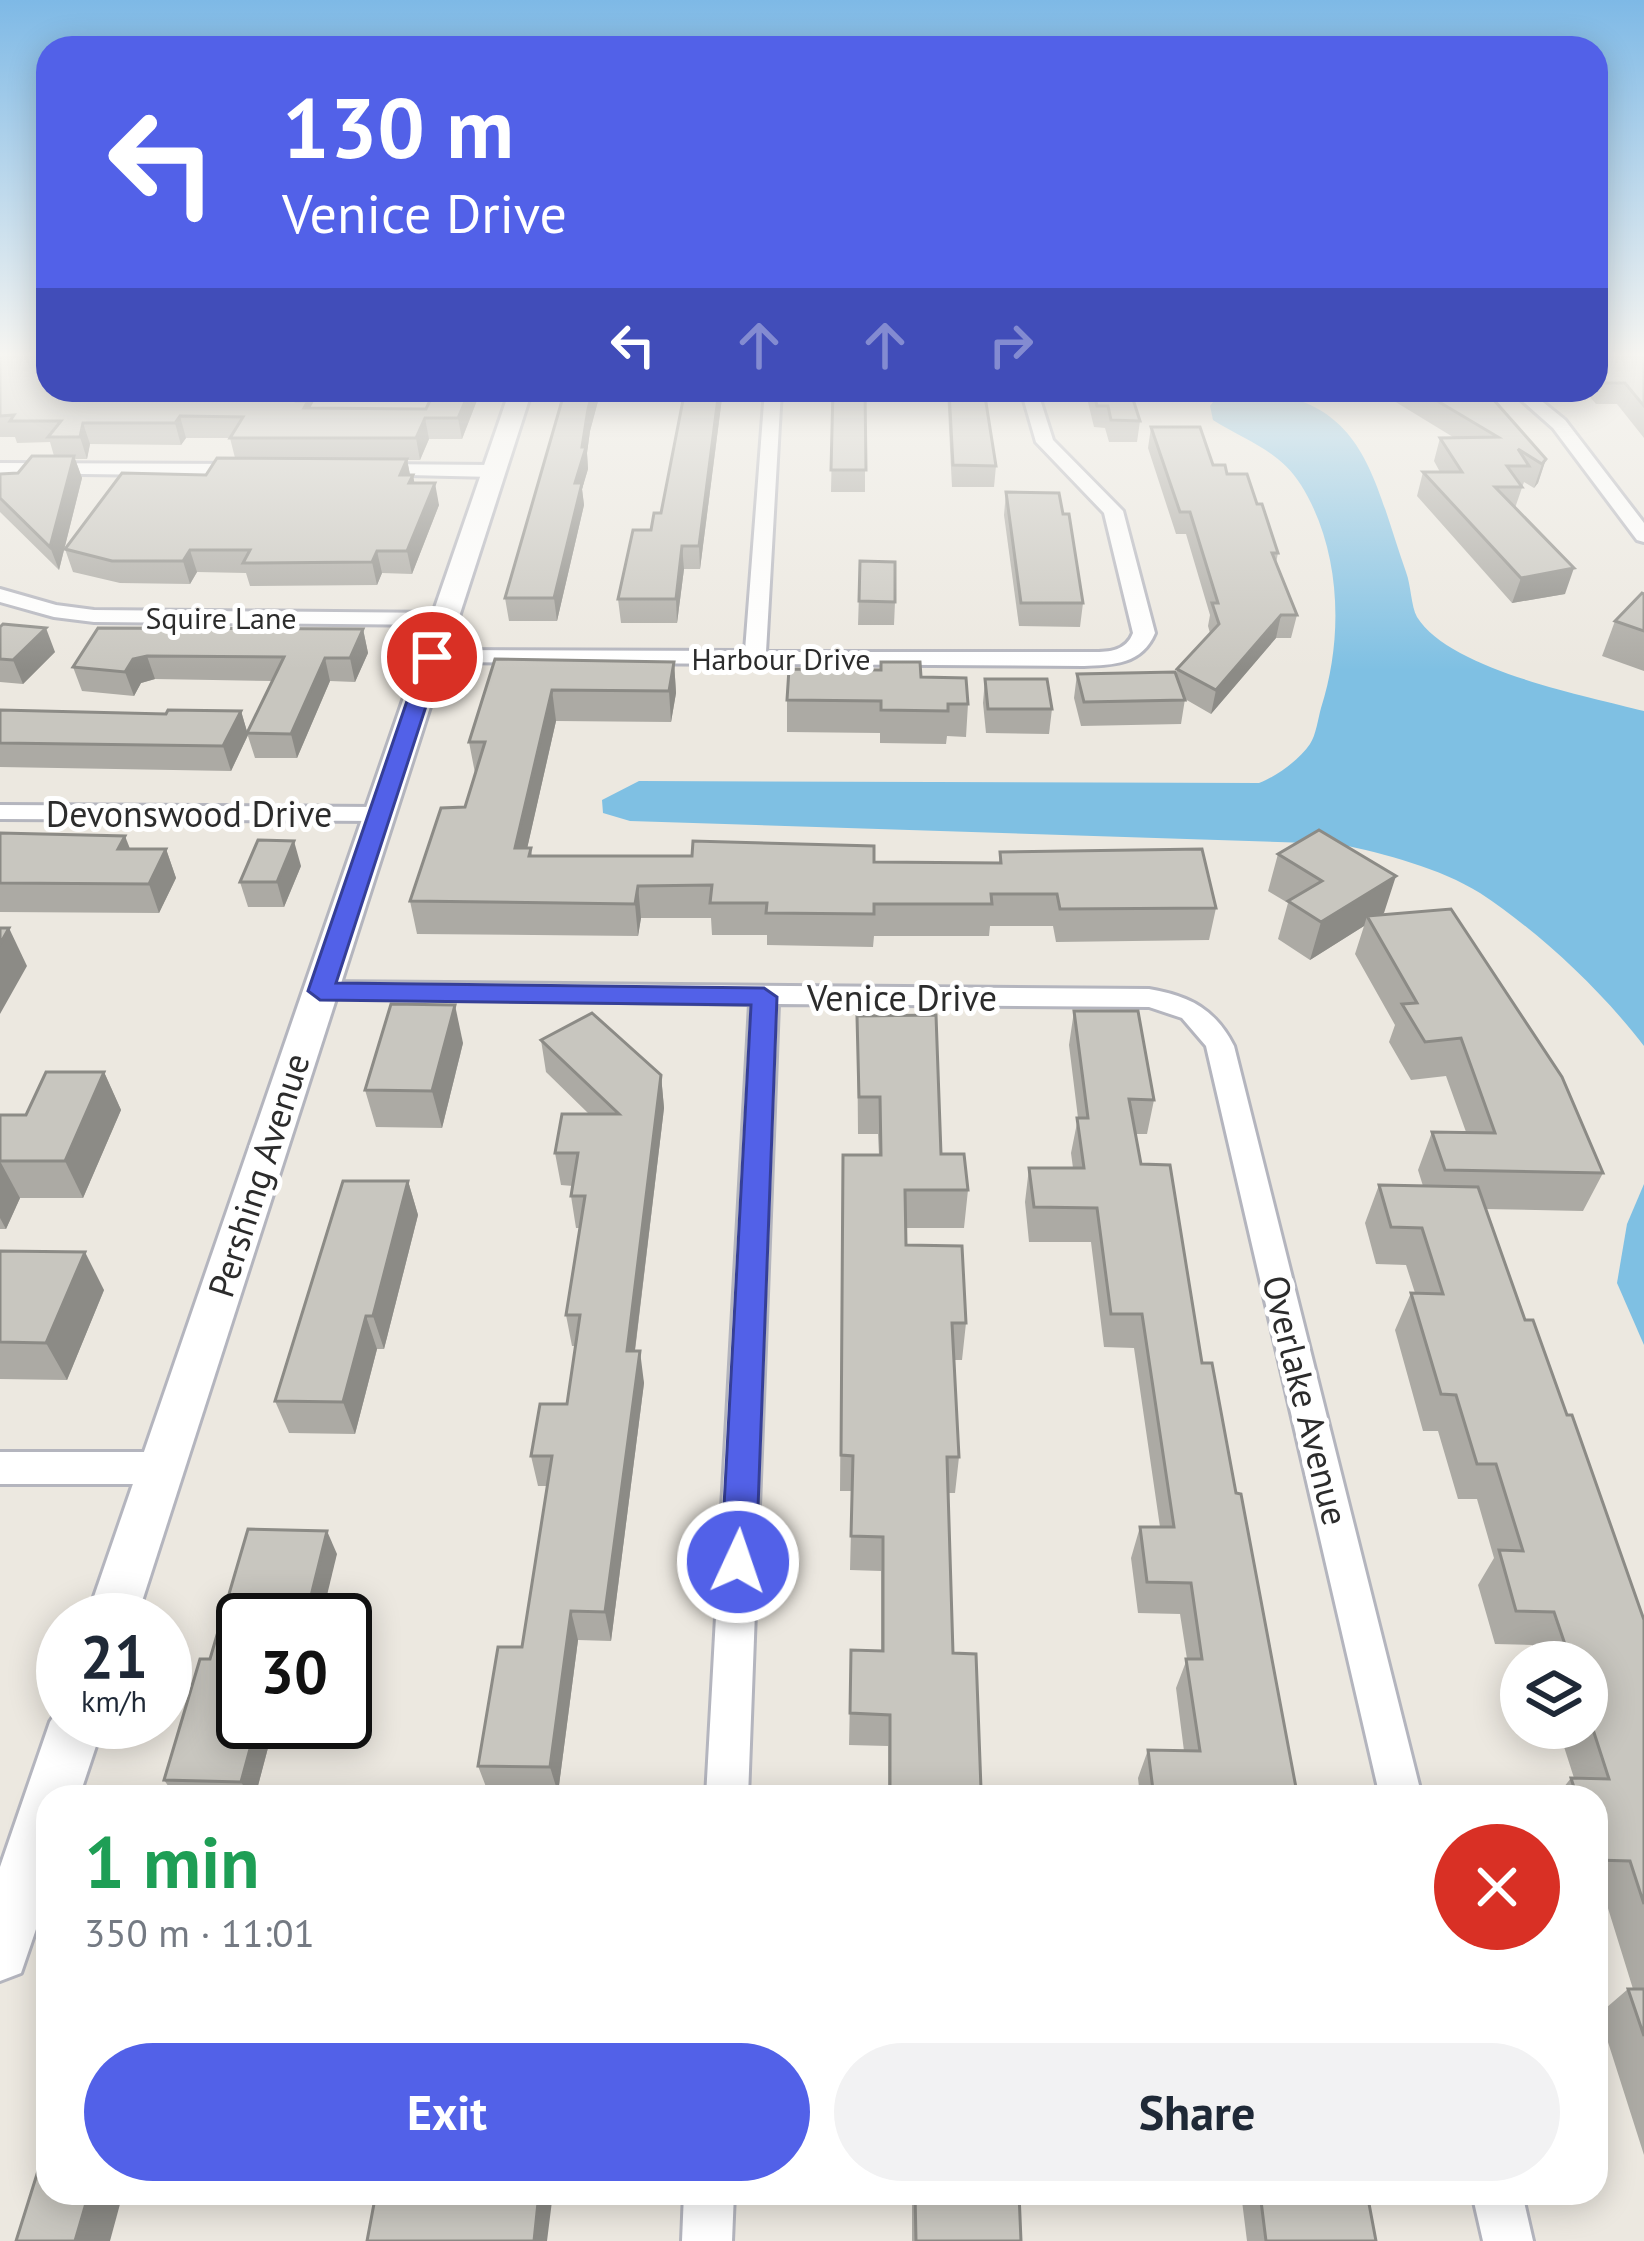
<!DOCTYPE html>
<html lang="en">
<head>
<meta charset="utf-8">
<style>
	:root { --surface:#fff; --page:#f2f2f3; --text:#1f2937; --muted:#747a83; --accent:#5261e8 }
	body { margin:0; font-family:"PT Sans",sans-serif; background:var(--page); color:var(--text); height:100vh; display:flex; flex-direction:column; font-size:45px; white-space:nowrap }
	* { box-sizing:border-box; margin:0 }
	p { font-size:39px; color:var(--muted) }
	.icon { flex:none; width:66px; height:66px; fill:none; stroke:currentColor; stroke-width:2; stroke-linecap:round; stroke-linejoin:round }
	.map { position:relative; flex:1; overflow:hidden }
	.sheet { position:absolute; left:36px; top:1785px; width:1572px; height:420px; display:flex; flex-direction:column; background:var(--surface); border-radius:36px; box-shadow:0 6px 30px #0003 }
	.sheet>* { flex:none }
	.guide { position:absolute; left:36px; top:36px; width:1572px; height:366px; border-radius:36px; box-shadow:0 6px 30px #0003; background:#5261e8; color:#fff; overflow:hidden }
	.tools { position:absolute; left:1500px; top:1641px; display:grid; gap:24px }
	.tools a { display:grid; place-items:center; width:108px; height:108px; border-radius:50%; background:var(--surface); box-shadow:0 6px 30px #0003; font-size:60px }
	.speed { position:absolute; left:36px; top:1593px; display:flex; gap:24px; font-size:60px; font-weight:700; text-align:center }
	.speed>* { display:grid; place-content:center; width:156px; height:156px; border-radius:50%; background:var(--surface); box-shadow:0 6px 30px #0003; line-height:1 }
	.speed small { font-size:30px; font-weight:400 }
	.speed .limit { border:6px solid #111; border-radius:18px; background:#fff; color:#111 }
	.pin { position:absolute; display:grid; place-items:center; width:102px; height:102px; color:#fff; margin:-51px; border:6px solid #fff; border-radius:50%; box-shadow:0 3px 12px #0007 }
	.me { position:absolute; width:132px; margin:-66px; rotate:3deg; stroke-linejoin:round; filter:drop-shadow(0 0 9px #0008) }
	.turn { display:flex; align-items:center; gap:42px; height:252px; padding:0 48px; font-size:54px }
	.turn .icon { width:156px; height:156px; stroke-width:2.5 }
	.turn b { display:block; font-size:84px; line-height:102px }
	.lanes { display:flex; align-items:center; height:114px; padding:0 48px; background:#0003; justify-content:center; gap:60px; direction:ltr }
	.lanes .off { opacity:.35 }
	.round { display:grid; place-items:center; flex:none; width:126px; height:126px; border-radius:63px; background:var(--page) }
	.headline { display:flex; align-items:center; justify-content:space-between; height:204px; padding:0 48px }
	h1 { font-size:72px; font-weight:700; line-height:90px; color:#1e9e55 }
	.cta { display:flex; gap:24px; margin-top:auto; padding:24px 48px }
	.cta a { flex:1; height:138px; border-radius:72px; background:var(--accent); color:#fff; font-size:48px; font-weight:700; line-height:138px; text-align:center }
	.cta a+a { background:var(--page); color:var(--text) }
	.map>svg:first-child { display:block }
	.water { fill:#7fc0e3 }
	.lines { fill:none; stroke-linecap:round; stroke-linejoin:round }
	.street-casing { stroke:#b4b5be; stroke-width:6 }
	.secondary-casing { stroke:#b4b5be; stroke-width:6 }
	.street { fill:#fff; fill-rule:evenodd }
	.secondary { fill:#fff; fill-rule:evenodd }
	.wall { fill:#acaaa4 }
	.shaded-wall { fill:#8c8b86 }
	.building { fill:#c8c6bf; stroke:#8c8b86; stroke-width:3 }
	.route { fill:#5261e8; stroke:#353f97; stroke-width:3 }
	.labels { text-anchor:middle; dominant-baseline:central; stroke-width:10; stroke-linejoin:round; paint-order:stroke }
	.far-street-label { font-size:30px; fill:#2c2c2c; stroke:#fff }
	.street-label { font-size:36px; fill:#2c2c2c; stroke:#fff }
</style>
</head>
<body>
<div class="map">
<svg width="1644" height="2241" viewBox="0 0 1644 2241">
	<rect width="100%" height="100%" fill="#ece8e0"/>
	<!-- water -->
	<g class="water">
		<path d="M 1236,391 C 1364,392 1371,472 1406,572 C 1411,585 1411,606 1417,617 C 1450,670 1586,696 1644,711 L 1644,1046 C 1601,990 1539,932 1480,893 C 1440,868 1385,854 1339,844 L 630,821 L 603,813 L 602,800 L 639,781 L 1259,783 C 1277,776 1299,760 1310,744 C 1316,735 1318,719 1321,708 C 1344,637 1341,549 1301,485 C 1279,450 1246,441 1213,420 L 1210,406 L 1218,396 Z"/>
		<polygon points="1644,1184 1644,1345 1617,1283 1627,1224"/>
	</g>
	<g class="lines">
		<!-- street casing -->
		<g class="street-casing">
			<g id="street">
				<path d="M 765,390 L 781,390 L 766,652 L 1084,652 C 1103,652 1125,654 1133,633 L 1104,513 L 1036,442 L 1021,390 L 1037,390 L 1053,440 L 1123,511 L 1155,633 C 1142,664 1114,665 1084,666 L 424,662 L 424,652 L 432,650 L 745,651 Z"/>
				<polygon points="1510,390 1528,390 1565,420 1644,523 1644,542 1637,540 1553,428"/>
				<polygon points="0,463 246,464 255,470 246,476 0,473"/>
				<polygon points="372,464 493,465 502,471 493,477 366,474 366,466"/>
				<polygon points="0,589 56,605 94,610 445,613 456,619 445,625 94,622 54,617 0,602"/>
				<polygon points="0,805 378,807 390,814 378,821 0,819"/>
				<path d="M 320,982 L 1149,989 C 1190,996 1215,1009 1234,1046 L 1422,1797 L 1380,1797 L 1206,1046 L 1182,1018 L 1149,1007 L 778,1004 L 748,1797 L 706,1797 L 750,1004 L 310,997 L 306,991 Z"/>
				<polygon points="0,1452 162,1452 175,1457 180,1468 175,1479 162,1484 0,1484"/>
				<polygon points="684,2193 734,2193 732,2241 682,2241"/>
				<polygon points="1472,2193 1522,2193 1533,2241 1483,2241"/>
			</g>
		</g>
		<!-- secondary casing -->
		<g class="secondary-casing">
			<g id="secondary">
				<polygon points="510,390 532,390 136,1620 86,1620"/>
				<polygon points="63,1702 63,1722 104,1722 79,1797 48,1797 48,1894 21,1973 0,1981 0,1867 50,1722"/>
			</g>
		</g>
		<!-- street -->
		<use href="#street" class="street"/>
		<!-- secondary -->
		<use href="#secondary" class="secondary"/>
	</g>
	<!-- wall -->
	<g class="wall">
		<polygon points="0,356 320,390 310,408 426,409 481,390 462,439 429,439 420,460 407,460 410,475 413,475 414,483 439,505 412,574 382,573 377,585 250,586 246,573 197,572 190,584 120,583 73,572 65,549 235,458 230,438 186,438 181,445 90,444 87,459 75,459 82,478 59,570 0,512 0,474 18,473 54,456 50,442 17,443 15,437 0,437"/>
		<polygon points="1596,356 1644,356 1644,438 1617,404 1596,404 1584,390 1596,390"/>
		<polygon points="565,390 601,390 590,431 587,453 588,469 582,489 584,505 557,621 509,621 505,598"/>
		<polygon points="685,390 723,390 700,569 684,569 677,623 621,623 618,599 661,513"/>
		<polygon points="825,390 865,390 865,492 831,492 833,394 825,394"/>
		<polygon points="947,390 984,390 996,466 994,487 952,487"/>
		<polygon points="1085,390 1130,390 1140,421 1137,442 1109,442 1105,428 1094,427"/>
		<polygon points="1376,390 1485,390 1546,459 1538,483 1534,488 1524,482 1515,508 1565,594 1512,603 1417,496 1423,472 1440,472 1434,461 1440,438 1453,437"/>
		<polygon points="1151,427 1227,474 1257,504 1278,553 1276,563 1297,615 1291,638 1276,638 1211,714 1185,699 1181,724 1081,726 1074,698 1077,674 1176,675 1177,669 1210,633 1208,626 1210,615 1186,534 1176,534 1148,448"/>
		<polygon points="1006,492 1083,603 1080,627 1019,626 1004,515"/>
		<polygon points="860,561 895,602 894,625 858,625"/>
		<polygon points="1644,594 1644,671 1602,656 1615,621"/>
		<polygon points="0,627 55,652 23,684 0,682"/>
		<polygon points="98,628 363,629 368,653 355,682 330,681 297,758 255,758 247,733 273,681 155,679 141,683 134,696 82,691 73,667"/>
		<polygon points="495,659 674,662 676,693 671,722 556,721 527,848 531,848 532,856 874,862 999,863 1000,852 1216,908 1209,940 1056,942 1053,926 990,926 989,936 874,936 873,947 767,945 767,935 712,935 711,918 641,918 638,936 417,934 410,901 465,807 475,773 469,742"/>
		<polygon points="921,677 968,704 966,737 947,736 946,744 880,743 880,733 787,732 787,700"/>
		<polygon points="985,679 1052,709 1049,734 986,733 983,703"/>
		<polygon points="0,710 166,714 241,711 248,735 231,771 0,767"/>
		<polygon points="0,833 130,849 166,849 176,878 159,913 0,912"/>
		<polygon points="1278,854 1384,913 1380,915 1603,1173 1583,1211 1485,1209 1525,1320 1567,1415 1644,1620 1644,2155 1599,2014 1628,1989 1633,1989 1602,1889 1596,1889 1596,1797 1556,1797 1571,1778 1574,1778 1558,1728 1587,1728 1587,1662 1537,1662 1532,1645 1495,1644 1478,1585 1494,1558 1477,1499 1458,1499 1438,1431 1423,1431 1395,1330 1411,1293 1415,1293 1406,1265 1376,1264 1365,1223 1379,1185 1423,1186 1418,1170 1432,1132 1466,1132 1446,1076 1411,1080 1389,1042 1395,1025 1355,954 1364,926 1310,960 1278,939 1288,903 1268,891"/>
		<polygon points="301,866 284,907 248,907 240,882"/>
		<polygon points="1074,1011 1154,1100 1147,1134 1136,1134 1141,1164 1202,1363 1236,1493 1297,1793 1294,1797 1140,1797 1138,1778 1148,1750 1184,1751 1176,1688 1187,1659 1180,1614 1138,1613 1131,1558 1140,1527 1160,1527 1134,1348 1104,1347 1091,1242 1029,1242 1025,1202 1029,1168 1073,1168 1071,1153 1078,1118 1069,1045"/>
		<polygon points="857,1016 941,1154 968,1190 964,1228 906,1228 906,1245 966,1323 962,1360 954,1360 959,1457 955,1493 948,1493 953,1653 981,1789 979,1797 888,1797 888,1746 849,1745 851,1650 881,1651 881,1571 850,1570 852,1491 840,1491 843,1155 879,1155 878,1134 858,1134"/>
		<polygon points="541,1040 661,1075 664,1108 635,1351 644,1383 611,1641 578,1640 558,1793 488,1792 478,1766 522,1647 547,1486 538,1486 531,1456 567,1404 575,1346 572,1346 566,1315 580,1228 576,1228 571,1196 573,1186 561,1185 555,1153 589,1114 546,1072"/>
		<polygon points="463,1043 442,1128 376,1127 365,1090"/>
		<polygon points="104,1072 121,1110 83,1198 20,1198 6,1229 0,1229 0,1115 26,1115"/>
		<polygon points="408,1181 418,1215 384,1349 377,1349 355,1434 289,1433 275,1401"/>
		<polygon points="0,1251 104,1290 67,1380 0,1379"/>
		<polygon points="337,1554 243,1722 297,1722 292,1744 269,1744 255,1797 176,1797 164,1780 210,1659"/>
		<polygon points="912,2193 1019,2193 1021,2241 912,2241"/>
		<polygon points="1241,2193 1367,2193 1376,2241 1247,2241"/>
	</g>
	<!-- shaded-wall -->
	<g class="shaded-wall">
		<polygon points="303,390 320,390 310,408 313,422 297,401"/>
		<polygon points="470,390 481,390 462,439 458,418"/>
		<polygon points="593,390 601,390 590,431 587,453 588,469 582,489 584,505 557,621 554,598 588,409"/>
		<polygon points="719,390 723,390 700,569 699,546"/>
		<polygon points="180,416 186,438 181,445 175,423"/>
		<polygon points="425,418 429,439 420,460 416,438"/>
		<polygon points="83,423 90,444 87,459 80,437"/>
		<polygon points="74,456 82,478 59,570 50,547"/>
		<polygon points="407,459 411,480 413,475 417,497 400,475"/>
		<polygon points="1546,459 1538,483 1534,488 1542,464"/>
		<polygon points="435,483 439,505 412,574 407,551"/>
		<polygon points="682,546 684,569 677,623 676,599"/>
		<polygon points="190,550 197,572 190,584 183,561"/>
		<polygon points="377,551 382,573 377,585 372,562"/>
		<polygon points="1574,568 1565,594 1512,603 1521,578"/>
		<polygon points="1281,615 1276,638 1211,714 1216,690"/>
		<polygon points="46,628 55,652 23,684 13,660"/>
		<polygon points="363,629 368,653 355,682 350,658"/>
		<polygon points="147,656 155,679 141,683 134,696 125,672 133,659"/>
		<polygon points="325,658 330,681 297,758 291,734"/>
		<polygon points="674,662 676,693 671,722 669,691"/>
		<polygon points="552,690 556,721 520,880 515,848"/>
		<polygon points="241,711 248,735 231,771 223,746"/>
		<polygon points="125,836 136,864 118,849"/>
		<polygon points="294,841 301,866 284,907 277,882"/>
		<polygon points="166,849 176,878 159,913 149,884"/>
		<polygon points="1396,876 1384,913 1370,922 1367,916 1364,926 1310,960 1321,922"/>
		<polygon points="638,886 641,918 638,936 635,904"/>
		<polygon points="9,928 27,966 0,1014 0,944"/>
		<polygon points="455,1005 463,1043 442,1128 432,1091"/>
		<polygon points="104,1072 121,1110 83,1198 65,1161"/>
		<polygon points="661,1075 664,1108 631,1382 627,1351"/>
		<polygon points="0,1161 20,1198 6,1229 0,1218"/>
		<polygon points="408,1181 418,1215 384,1349 373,1316"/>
		<polygon points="85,1252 104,1290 67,1380 46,1343"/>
		<polygon points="366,1316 377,1349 355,1434 343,1402"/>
		<polygon points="640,1351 644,1383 611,1641 605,1612"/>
		<polygon points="327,1531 337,1554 321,1620 305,1620"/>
		<polygon points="571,1611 578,1640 558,1793 550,1767"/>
		<polygon points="280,1722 297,1722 292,1744 280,1723"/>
		<polygon points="257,1723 269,1744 255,1797 251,1797 241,1782"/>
		<polygon points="89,2193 123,2193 110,2241 75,2241"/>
		<polygon points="539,2193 553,2193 547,2241 534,2241"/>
	</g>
	<!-- building -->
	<g class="building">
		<polygon points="0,356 48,356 48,390 303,390 297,401 308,401 304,408 426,409 435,390 470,390 458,418 425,418 416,438 230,438 243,417 180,416 175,423 83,423 80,437 48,437 61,421 10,421 14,415 0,416"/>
		<polygon points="1596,356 1644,356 1644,406 1625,383 1603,383 1596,375"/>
		<polygon points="565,390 593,390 588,409 582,447 586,447 575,483 582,483 554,598 505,598"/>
		<polygon points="685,390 719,390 699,546 682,546 676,599 618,599 633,530 651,530 654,513 661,513"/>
		<polygon points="833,390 865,390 866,470 831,470"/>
		<polygon points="949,390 984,390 996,466 953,465"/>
		<polygon points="1093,390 1130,390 1140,421 1111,420 1108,406 1097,406"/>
		<polygon points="1419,390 1485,390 1546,459 1542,464 1518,449 1529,466 1507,466 1522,487 1495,487 1574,568 1521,578 1423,472 1462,472 1440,438 1498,437"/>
		<polygon points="1151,427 1200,427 1213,465 1225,465 1227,474 1247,474 1257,504 1262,504 1278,553 1272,553 1297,615 1281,615 1216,690 1177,669 1219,624 1212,603 1218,603 1190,512 1180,512"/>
		<polygon points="32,456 74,456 50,547 0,498 0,474 18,473"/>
		<polygon points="217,458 407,459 400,475 413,475 409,483 435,483 407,551 377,551 372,562 243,563 250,550 190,550 183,561 112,561 65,549 122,473 206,475"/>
		<polygon points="1006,492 1059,493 1063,514 1069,514 1083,603 1021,603"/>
		<polygon points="860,561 895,562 895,602 859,601"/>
		<polygon points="1642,593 1644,594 1644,631 1615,621"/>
		<polygon points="3,624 46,628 13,660 0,659 0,627"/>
		<polygon points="98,628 363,629 350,658 325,658 291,734 247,733 284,657 147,656 133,659 125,672 73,667"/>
		<polygon points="495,659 674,662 669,691 552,690 515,848 531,848 529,856 692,856 693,841 874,846 874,862 1001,863 1000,852 1202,849 1216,908 1060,909 1057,894 991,894 992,904 874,904 874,914 766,913 767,903 710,903 712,885 638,886 635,904 410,901 441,808 465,807 485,742 469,742"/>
		<polygon points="881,662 920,662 921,677 966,678 968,704 948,704 948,711 881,710 881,701 787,700 789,669 881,670"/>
		<polygon points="1175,672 1185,700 1084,702 1077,674"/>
		<polygon points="985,679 1047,679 1052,709 988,709"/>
		<polygon points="0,710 166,714 168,710 241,711 223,746 0,743"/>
		<polygon points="1319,830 1396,876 1321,922 1288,901 1322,881 1278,854"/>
		<polygon points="0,833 125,836 118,849 166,849 149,884 0,883"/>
		<polygon points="258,840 294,841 277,882 240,882"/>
		<polygon points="1451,909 1562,1077 1603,1173 1445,1170 1432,1132 1495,1133 1461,1038 1425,1042 1402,1004 1417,1003 1367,916"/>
		<polygon points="0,928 9,928 0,944"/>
		<polygon points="391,1004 455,1005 432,1091 365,1090"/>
		<polygon points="1074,1011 1138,1011 1154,1100 1129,1099 1141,1164 1170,1165 1202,1363 1212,1363 1236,1493 1241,1494 1297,1793 1153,1790 1148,1750 1200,1751 1186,1659 1202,1659 1191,1583 1147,1582 1140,1527 1174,1527 1142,1314 1111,1314 1097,1208 1034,1207 1029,1168 1084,1168 1077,1118 1088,1118"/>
		<polygon points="592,1013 661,1075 627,1351 640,1351 605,1612 571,1611 550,1767 478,1766 498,1647 522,1647 552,1456 531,1456 540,1404 567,1404 580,1315 566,1315 585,1196 571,1196 578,1153 555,1153 562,1114 619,1114 541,1040"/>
		<polygon points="936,1015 941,1154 964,1154 968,1190 905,1190 906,1245 962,1246 966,1323 952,1323 959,1457 947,1457 953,1653 976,1654 981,1789 938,1787 938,1797 890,1797 890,1715 850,1713 851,1650 883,1651 883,1537 851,1536 853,1456 841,1455 843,1155 881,1155 880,1097 859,1097 857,1016"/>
		<polygon points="46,1072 104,1072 65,1161 0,1161 0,1115 26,1115"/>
		<polygon points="343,1181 408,1181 373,1316 366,1316 343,1402 275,1401"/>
		<polygon points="1379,1185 1478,1187 1525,1320 1533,1320 1567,1415 1572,1415 1644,1620 1644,1904 1630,1861 1596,1860 1596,1797 1577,1797 1571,1778 1609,1779 1587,1711 1587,1662 1571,1662 1554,1612 1516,1611 1499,1550 1523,1551 1496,1464 1477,1464 1456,1395 1441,1394 1411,1293 1443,1294 1422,1228 1391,1227"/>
		<polygon points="0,1251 85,1252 46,1343 0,1342"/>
		<polygon points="248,1529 327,1531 305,1620 243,1620 243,1722 280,1723 257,1723 241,1782 164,1780 200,1659 210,1659"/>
		<polygon points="1628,1989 1644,1989 1644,2036"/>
		<polygon points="48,2139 48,2193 89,2193 75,2241 16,2241"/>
		<polygon points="376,2193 539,2193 534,2241 367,2241"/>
		<polygon points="915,2193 1019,2193 1021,2241 916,2241"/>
		<polygon points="1260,2193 1367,2193 1376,2241 1266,2241"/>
	</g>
	<!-- sky -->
	<linearGradient id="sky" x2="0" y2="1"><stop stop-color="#7eb9e6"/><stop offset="0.53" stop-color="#f6f5f1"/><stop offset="1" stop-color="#f6f5f1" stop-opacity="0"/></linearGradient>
	<rect width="1644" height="670" fill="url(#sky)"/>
	<!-- route -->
	<polygon class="route" points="432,651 442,657 336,983 764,988 777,997 756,1562 750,1573 738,1577 726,1573 721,1562 751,1005 320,1000 308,991 422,657"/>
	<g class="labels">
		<!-- far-street labels -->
		<g class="far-street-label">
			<text x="221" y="617">Squire Lane</text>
			<text x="781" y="658">Harbour Drive</text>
		</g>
		<!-- street labels -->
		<g class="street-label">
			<text x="189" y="813">Devonswood Drive</text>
			<text x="902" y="997">Venice Drive</text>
			<text transform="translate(258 1175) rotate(-72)">Pershing Avenue</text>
			<text transform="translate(1306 1400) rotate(76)">Overlake Avenue</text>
		</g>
	</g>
</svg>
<div class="tools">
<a><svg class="icon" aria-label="layers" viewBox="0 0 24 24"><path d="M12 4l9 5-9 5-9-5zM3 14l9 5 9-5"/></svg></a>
</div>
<div class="speed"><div>21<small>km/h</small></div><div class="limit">30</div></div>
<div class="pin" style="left:432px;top:657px;background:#d93025"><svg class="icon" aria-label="arrive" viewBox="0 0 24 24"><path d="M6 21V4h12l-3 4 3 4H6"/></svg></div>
<svg class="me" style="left:738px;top:1562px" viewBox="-20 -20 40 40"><circle r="17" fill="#5261e8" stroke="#fff" stroke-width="3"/><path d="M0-11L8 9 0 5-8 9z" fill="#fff"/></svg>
<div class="guide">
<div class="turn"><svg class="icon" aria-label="left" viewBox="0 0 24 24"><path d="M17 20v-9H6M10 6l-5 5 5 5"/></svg><div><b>130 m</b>Venice Drive</div></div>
<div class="lanes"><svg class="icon" aria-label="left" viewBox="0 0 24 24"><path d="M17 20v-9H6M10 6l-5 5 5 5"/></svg><svg class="icon off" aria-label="ahead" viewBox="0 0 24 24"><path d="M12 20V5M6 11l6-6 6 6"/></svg><svg class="icon off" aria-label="ahead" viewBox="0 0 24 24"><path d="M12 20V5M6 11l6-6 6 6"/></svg><svg class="icon off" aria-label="right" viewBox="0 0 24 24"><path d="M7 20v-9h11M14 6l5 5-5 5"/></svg></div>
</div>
<section class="sheet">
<div class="headline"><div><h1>1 min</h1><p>350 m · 11:01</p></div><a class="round" style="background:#d93025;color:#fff"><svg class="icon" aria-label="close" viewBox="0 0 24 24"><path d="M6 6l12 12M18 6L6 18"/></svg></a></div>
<div class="cta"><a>Exit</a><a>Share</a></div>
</section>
</div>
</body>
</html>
